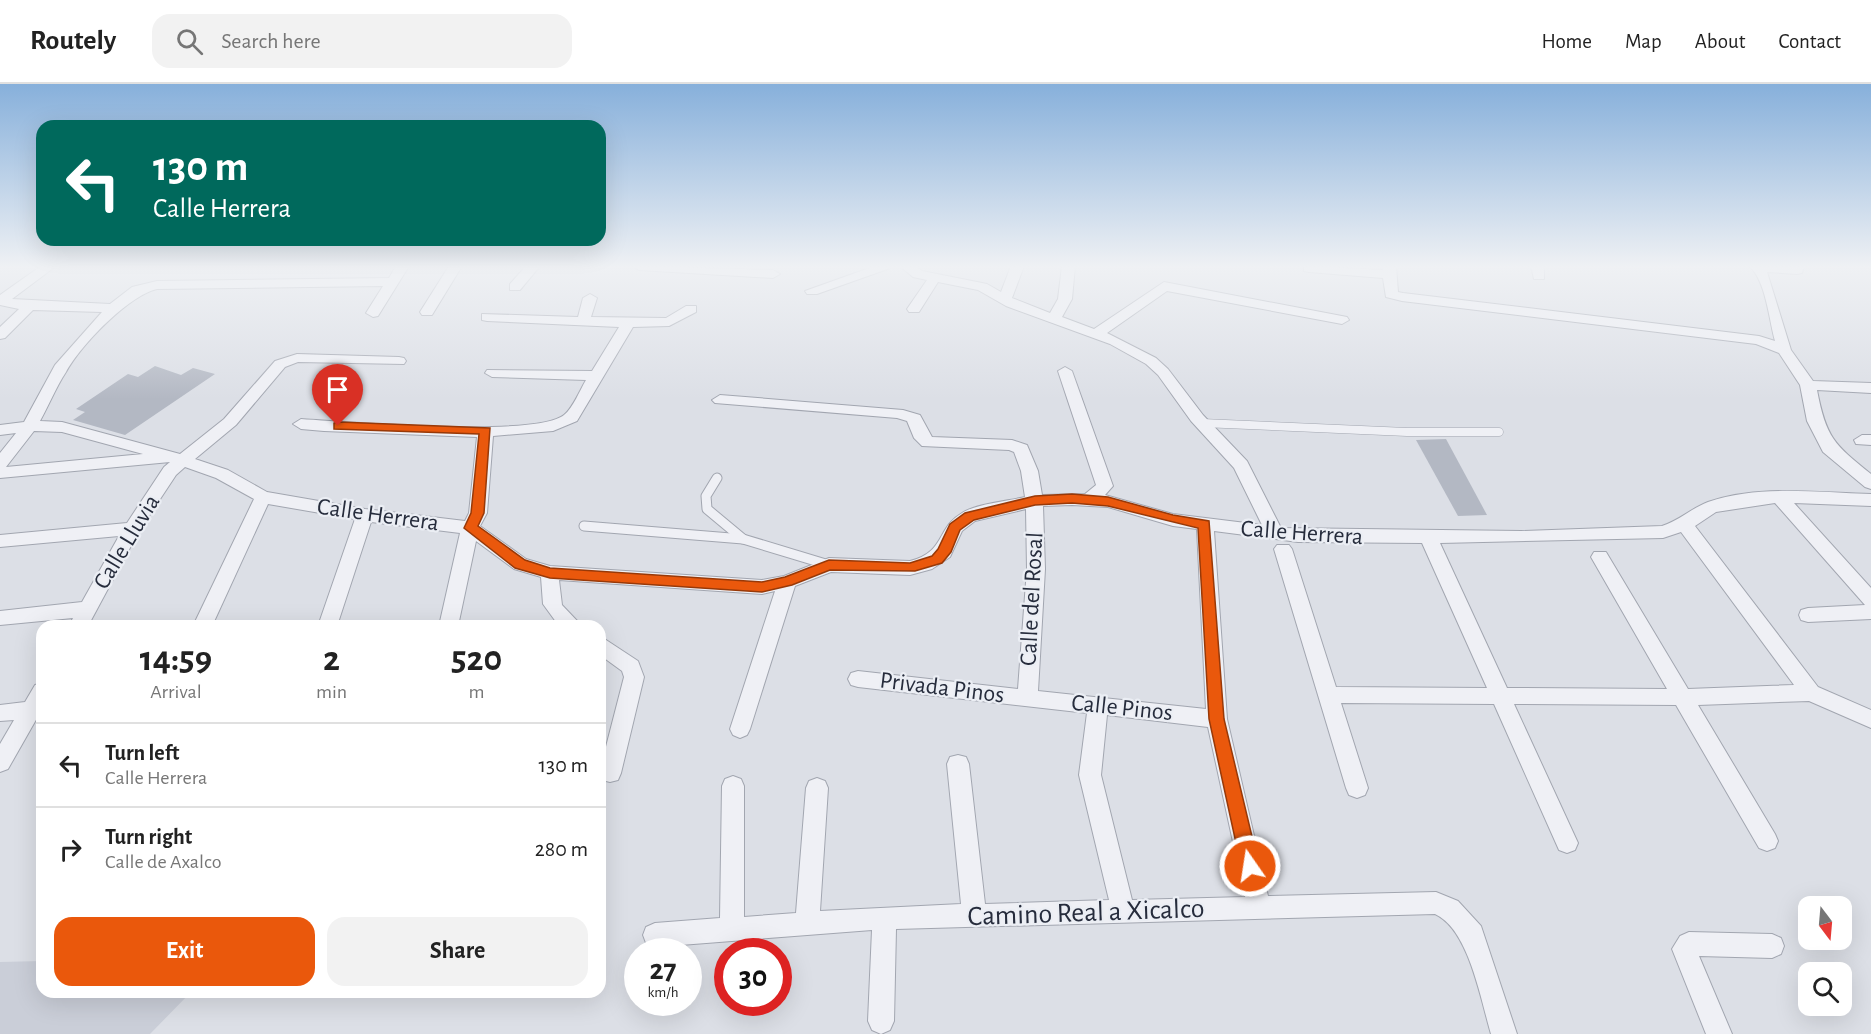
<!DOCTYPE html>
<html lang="en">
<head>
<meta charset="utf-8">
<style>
	:root { --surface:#fff; --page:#f2f2f2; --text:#222; --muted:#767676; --line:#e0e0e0; --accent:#ea580c }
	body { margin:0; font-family:"Alegreya Sans",sans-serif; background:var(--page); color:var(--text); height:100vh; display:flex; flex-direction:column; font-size:22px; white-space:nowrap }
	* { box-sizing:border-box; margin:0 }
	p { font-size:20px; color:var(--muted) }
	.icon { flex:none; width:33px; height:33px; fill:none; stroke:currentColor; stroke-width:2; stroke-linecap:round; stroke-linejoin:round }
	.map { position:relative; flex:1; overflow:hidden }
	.panel { position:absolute; left:36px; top:536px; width:570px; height:378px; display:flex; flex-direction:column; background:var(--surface); border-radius:18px; box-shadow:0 6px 24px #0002 }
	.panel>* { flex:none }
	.guide { position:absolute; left:36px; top:36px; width:570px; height:126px; border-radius:18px; box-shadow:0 6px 24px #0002; background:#00695c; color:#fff; overflow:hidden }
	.needle { width:39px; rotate:164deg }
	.fabs { position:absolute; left:1798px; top:812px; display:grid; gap:12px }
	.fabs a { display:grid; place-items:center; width:54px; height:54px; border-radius:12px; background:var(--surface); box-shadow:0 6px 24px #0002; font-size:30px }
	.speed { position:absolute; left:624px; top:854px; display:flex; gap:12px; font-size:30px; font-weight:700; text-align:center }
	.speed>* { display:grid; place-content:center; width:78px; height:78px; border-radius:50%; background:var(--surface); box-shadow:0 6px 24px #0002; line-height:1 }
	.speed small { font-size:15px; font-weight:400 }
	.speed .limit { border:9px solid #d22; background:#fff; color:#111 }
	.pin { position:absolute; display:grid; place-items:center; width:51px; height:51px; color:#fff; margin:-62px -26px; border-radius:50% 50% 50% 0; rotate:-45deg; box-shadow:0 0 6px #0007 }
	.pin .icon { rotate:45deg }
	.me { position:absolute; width:66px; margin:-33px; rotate:347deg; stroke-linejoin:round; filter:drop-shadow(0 0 4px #0008) }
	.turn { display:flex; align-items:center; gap:21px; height:126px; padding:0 18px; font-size:27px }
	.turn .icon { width:78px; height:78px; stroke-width:2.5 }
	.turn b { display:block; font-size:42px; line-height:51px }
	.eta { display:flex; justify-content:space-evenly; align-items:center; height:102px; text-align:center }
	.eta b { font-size:36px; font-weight:700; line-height:42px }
	.cta { display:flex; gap:12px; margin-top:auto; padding:12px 18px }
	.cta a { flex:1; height:69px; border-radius:18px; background:var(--accent); color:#fff; font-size:24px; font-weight:700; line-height:69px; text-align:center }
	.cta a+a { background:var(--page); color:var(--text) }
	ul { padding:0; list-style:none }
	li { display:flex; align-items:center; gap:18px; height:84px; padding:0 18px; border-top:2px solid var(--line) }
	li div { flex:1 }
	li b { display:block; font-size:22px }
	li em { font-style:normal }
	header { display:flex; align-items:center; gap:36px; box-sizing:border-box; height:84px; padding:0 30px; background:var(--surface); border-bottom:2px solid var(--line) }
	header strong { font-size:28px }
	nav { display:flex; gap:33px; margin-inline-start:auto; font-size:21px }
	.search { width:420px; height:54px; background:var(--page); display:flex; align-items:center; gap:15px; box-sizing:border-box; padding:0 21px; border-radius:18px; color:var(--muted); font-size:22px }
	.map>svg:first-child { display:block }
	.built { fill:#caced8 }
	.building { fill:#b3b8c3 }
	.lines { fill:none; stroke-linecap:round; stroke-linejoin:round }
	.service-far1-casing { stroke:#a2a6b0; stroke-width:9 }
	.service-casing { stroke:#a2a6b0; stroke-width:11 }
	.minor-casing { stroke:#a2a6b0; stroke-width:2 }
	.service-far1 { stroke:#eff0f5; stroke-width:8 }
	.service { stroke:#eff0f5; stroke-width:9 }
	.minor { fill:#eff0f5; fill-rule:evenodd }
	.route { fill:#ea580c; stroke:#983908; stroke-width:1.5 }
	.labels { text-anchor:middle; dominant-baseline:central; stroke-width:4.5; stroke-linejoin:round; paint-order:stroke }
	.street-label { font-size:24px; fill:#262c3c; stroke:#ebeef4 }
	.near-street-label { font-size:28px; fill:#262c3c; stroke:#ebeef4 }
</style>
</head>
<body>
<header>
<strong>Routely</strong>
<div class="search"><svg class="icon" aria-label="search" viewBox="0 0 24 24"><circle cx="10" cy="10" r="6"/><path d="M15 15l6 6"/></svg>Search here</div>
<nav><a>Home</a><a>Map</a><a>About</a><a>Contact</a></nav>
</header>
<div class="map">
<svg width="1871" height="950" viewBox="0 0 1871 950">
	<rect width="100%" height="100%" fill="#dcdfe6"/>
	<!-- built -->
	<polygon class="built" points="42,877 42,908 191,908 150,950 0,950 0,878"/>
	<!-- building -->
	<g class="building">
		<polygon points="155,282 181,291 193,284 215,290 125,351 73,336 85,328 76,325 128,290 138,293"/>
		<polygon points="1446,355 1487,431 1458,432 1416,356"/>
	</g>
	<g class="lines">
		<!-- service-far1 casing -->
		<g class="service-far1-casing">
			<polyline id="service-far1" points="1202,339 1407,348 1499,348"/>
		</g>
		<!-- service casing -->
		<g class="service-casing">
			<g id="service">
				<polyline points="717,394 706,412 707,425 743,455"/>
				<polyline points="584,442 743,455 829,481"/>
			</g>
		</g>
		<!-- minor casing -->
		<g class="minor-casing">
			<g id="minor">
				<path d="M 41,182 L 56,182 L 12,215 L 110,220 L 132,203 L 157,197 L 389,194 L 396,182 L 409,182 L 378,232 L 373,233 L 366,229 L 383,202 L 157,205 C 128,212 81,261 66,288 C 56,303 49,321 40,337 L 62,338 L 180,370 L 224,335 L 275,277 L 297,270 L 399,273 L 404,274 L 406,277 L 404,280 L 298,278 L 285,283 L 236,341 L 195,375 L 228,386 L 267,408 L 365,425 L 465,437 L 469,429 L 477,353 L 324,347 L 301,345 L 293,340 L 301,335 C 346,338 535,354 564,331 C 573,324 580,306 586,296 L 492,293 L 485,289 L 487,286 L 592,287 L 619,243 L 487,237 L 482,236 L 482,230 L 578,233 L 583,214 L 590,210 L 597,214 L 591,233 L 666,234 L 686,222 L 696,222 L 696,228 L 669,242 L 633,243 L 577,337 L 553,347 L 493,352 L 487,429 L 480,442 L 526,475 L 550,482 L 762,496 L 784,492 L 829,474 L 910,477 C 946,468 936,444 962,429 C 976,420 1008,417 1025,413 L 1021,387 L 1014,368 L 1009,366 L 922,362 L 914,354 L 907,337 L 897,334 L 715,319 L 712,316 L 720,311 L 903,326 L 920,331 L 932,353 L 1012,356 L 1027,361 L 1038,387 L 1042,411 L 1085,410 L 1096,401 L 1058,287 L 1065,283 L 1072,287 L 1113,402 L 1105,411 L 1173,430 L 1262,441 L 1234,384 L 1191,337 L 1158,291 L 1146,280 L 1110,260 L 1006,222 L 978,206 L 938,198 L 919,228 L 909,228 L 907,225 L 927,196 L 913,193 L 900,182 L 915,182 L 922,187 L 987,200 L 1001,208 L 1011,182 L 1024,182 L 1012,214 L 1050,229 L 1058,215 L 1062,182 L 1075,182 L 1072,215 L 1062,233 L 1094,245 L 1164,198 L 1347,233 L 1349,236 L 1342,240 L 1167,207 L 1107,249 L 1156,274 L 1168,285 L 1203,331 L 1247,377 L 1281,444 L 1521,447 L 1662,442 C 1680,436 1692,424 1708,418 C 1759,400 1818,409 1871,410 L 1871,422 L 1794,419 L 1871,504 L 1871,535 L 1808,538 L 1801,536 L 1799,531 L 1801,526 L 1808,524 L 1865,521 L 1775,419 L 1716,428 L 1695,442 L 1818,603 L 1871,626 L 1871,644 L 1809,617 L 1698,621 L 1775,750 L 1778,757 L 1775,764 L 1767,767 L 1759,764 L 1676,621 L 1514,620 L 1578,759 L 1575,766 L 1567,769 L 1559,766 L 1494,620 L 1341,619 L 1368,704 L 1365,711 L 1357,714 L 1349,711 L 1346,704 L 1274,465 L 1277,461 L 1289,461 L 1292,465 L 1336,603 L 1487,604 L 1422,459 L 1298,458 L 1214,447 L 1227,635 L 1268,812 L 1436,808 L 1458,817 L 1481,842 L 1517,950 L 1491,950 C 1481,917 1469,845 1435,830 L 896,845 L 894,937 L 890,946 L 881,950 L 872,946 L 868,937 L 872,846 L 655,863 L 646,859 L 643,851 L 646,843 L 655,839 L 720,834 L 722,702 L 725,695 L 733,692 L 741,695 L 744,702 L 744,833 L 796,829 L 806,704 L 809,697 L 817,694 L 825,697 L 828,704 L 820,827 L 961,820 L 947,680 L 950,673 L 958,671 L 966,673 L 969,680 L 985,820 L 1109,816 L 1079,691 L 1087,629 L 858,603 L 851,601 L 848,595 L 851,589 L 858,587 L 1018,605 L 1027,485 L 1026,425 L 975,437 L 962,447 L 950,473 L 932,485 L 910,491 L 831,488 L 795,502 L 750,645 L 747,651 L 740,654 L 733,651 L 730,645 L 775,507 L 762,510 L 559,496 L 562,521 L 582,542 L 559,542 L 543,520 L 541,493 L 514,485 L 476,457 L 458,542 L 439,542 L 460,449 L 371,438 L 337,542 L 318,542 L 355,435 L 268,420 L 212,542 L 193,542 L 254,415 L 216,394 L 185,383 L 176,391 L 139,447 L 88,542 L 69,542 L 73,534 L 0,541 L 0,527 L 82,518 L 119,452 L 0,463 L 0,451 L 127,439 L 164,383 L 170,378 L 0,394 L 0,369 L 16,349 L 0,351 L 0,341 L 24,338 L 55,281 L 102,228 L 33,226 L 5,254 L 0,255 L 0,243 L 19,225 L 0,221 L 0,211 ZM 34,347 L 62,348 L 143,370 L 6,383 ZM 1072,421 L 1108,423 L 1173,442 L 1197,445 L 1206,625 L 1038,607 L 1045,485 L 1043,422 ZM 1681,448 L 1794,601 L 1688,605 L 1606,468 L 1594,468 L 1591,473 L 1667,605 L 1507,604 L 1440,459 L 1663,454 ZM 1107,631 L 1208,643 L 1245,813 L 1132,816 L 1101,691 Z"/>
				<polygon points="449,182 462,182 432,231 422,231 420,228"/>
				<polygon points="526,182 540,182 520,206 510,206 510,200"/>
				<polygon points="633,182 773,186 780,190 773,194 639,186"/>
				<polygon points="875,182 896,182 817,210 807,210 805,207"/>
				<path d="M 1304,182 L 1383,186 L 1382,182 L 1396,182 L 1398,208 L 1403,209 L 1759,252 L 1775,257 C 1769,236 1766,196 1749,182 L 1804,182 L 1802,189 L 1797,190 L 1767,188 L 1791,266 L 1813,297 L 1871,299 L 1871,309 L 1817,306 C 1826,354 1834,360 1871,390 L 1871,405 L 1865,403 L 1823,368 L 1807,337 L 1800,301 L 1779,269 L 1756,260 L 1402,217 L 1386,213 L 1383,194 L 1309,188 L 1304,187 Z"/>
				<polygon points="1531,182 1544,182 1544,195 1534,195"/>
				<polygon points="1862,351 1871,351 1871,361 1856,360 1854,356"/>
				<polygon points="600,552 638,577 644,593 621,689 618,696 610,698 602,696 600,686 624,593 622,587 600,571"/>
				<polygon points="42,599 42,633 37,634 8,685 0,688 0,660 14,636 0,637 0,621 25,618 35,601"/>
				<polygon points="1689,848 1772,850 1781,854 1784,862 1781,870 1772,874 1699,872 1732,950 1706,950 1672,865 1680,852"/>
			</g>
		</g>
		<!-- service-far1 -->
		<use href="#service-far1" class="service-far1"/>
		<!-- service -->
		<use href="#service" class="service"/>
		<!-- minor -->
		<use href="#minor" class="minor"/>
	</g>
	<!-- sky -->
	<linearGradient id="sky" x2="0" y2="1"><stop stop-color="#87b0db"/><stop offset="0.58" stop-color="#eff1f4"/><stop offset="1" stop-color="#eff1f4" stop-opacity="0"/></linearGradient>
	<rect width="1871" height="315" fill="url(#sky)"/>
	<!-- route -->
	<polygon class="route" points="338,338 490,344 484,429 478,442 525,476 550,484 762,498 785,493 829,476 910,479 932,472 938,465 950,440 965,429 1035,412 1072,410 1108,413 1173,431 1209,437 1224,635 1259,782 1256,788 1250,790 1244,788 1241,782 1209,635 1198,444 1108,422 1072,419 1035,421 974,436 960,446 951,468 942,479 915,487 830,486 792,501 762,508 550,494 515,484 464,444 471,429 479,350 334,345 334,339"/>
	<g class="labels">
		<!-- street labels -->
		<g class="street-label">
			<text transform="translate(378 431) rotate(8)">Calle Herrera</text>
			<text transform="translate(1302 449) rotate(4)">Calle Herrera</text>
			<text transform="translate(127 458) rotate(-59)">Calle Lluvia</text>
			<text transform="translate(1032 515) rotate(-87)">Calle del Rosal</text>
			<text transform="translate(942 604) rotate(7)">Privada Pinos</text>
			<text transform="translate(1122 624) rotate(6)">Calle Pinos</text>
		</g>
		<!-- near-street labels -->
		<g class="near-street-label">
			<text transform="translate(1086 829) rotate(-2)">Camino Real a Xicalco</text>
		</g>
	</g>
</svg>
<div class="fabs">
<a><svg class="needle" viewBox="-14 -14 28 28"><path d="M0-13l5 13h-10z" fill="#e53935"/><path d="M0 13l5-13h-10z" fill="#767676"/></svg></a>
<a><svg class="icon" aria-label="search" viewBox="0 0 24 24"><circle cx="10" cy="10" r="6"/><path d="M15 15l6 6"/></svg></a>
</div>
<div class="speed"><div>27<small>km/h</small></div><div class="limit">30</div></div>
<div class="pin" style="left:338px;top:342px;background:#d93025"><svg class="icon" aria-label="arrive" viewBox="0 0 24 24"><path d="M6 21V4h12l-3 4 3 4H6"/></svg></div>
<svg class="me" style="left:1250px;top:782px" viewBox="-20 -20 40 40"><circle r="17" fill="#ea580c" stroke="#fff" stroke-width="3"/><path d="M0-11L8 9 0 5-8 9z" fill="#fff"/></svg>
<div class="guide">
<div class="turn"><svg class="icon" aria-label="left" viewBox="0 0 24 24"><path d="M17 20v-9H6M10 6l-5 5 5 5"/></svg><div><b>130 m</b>Calle Herrera</div></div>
</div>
<section class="panel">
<div class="eta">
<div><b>14:59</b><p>Arrival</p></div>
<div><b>2</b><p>min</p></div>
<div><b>520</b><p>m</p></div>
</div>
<ul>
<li><svg class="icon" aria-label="left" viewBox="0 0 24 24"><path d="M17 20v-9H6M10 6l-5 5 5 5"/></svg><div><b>Turn left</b><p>Calle Herrera</p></div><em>130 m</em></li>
<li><svg class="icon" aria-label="right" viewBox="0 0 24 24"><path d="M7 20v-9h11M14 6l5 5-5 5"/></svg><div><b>Turn right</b><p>Calle de Axalco</p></div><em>280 m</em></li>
</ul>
<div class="cta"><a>Exit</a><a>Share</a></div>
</section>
</div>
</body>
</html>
